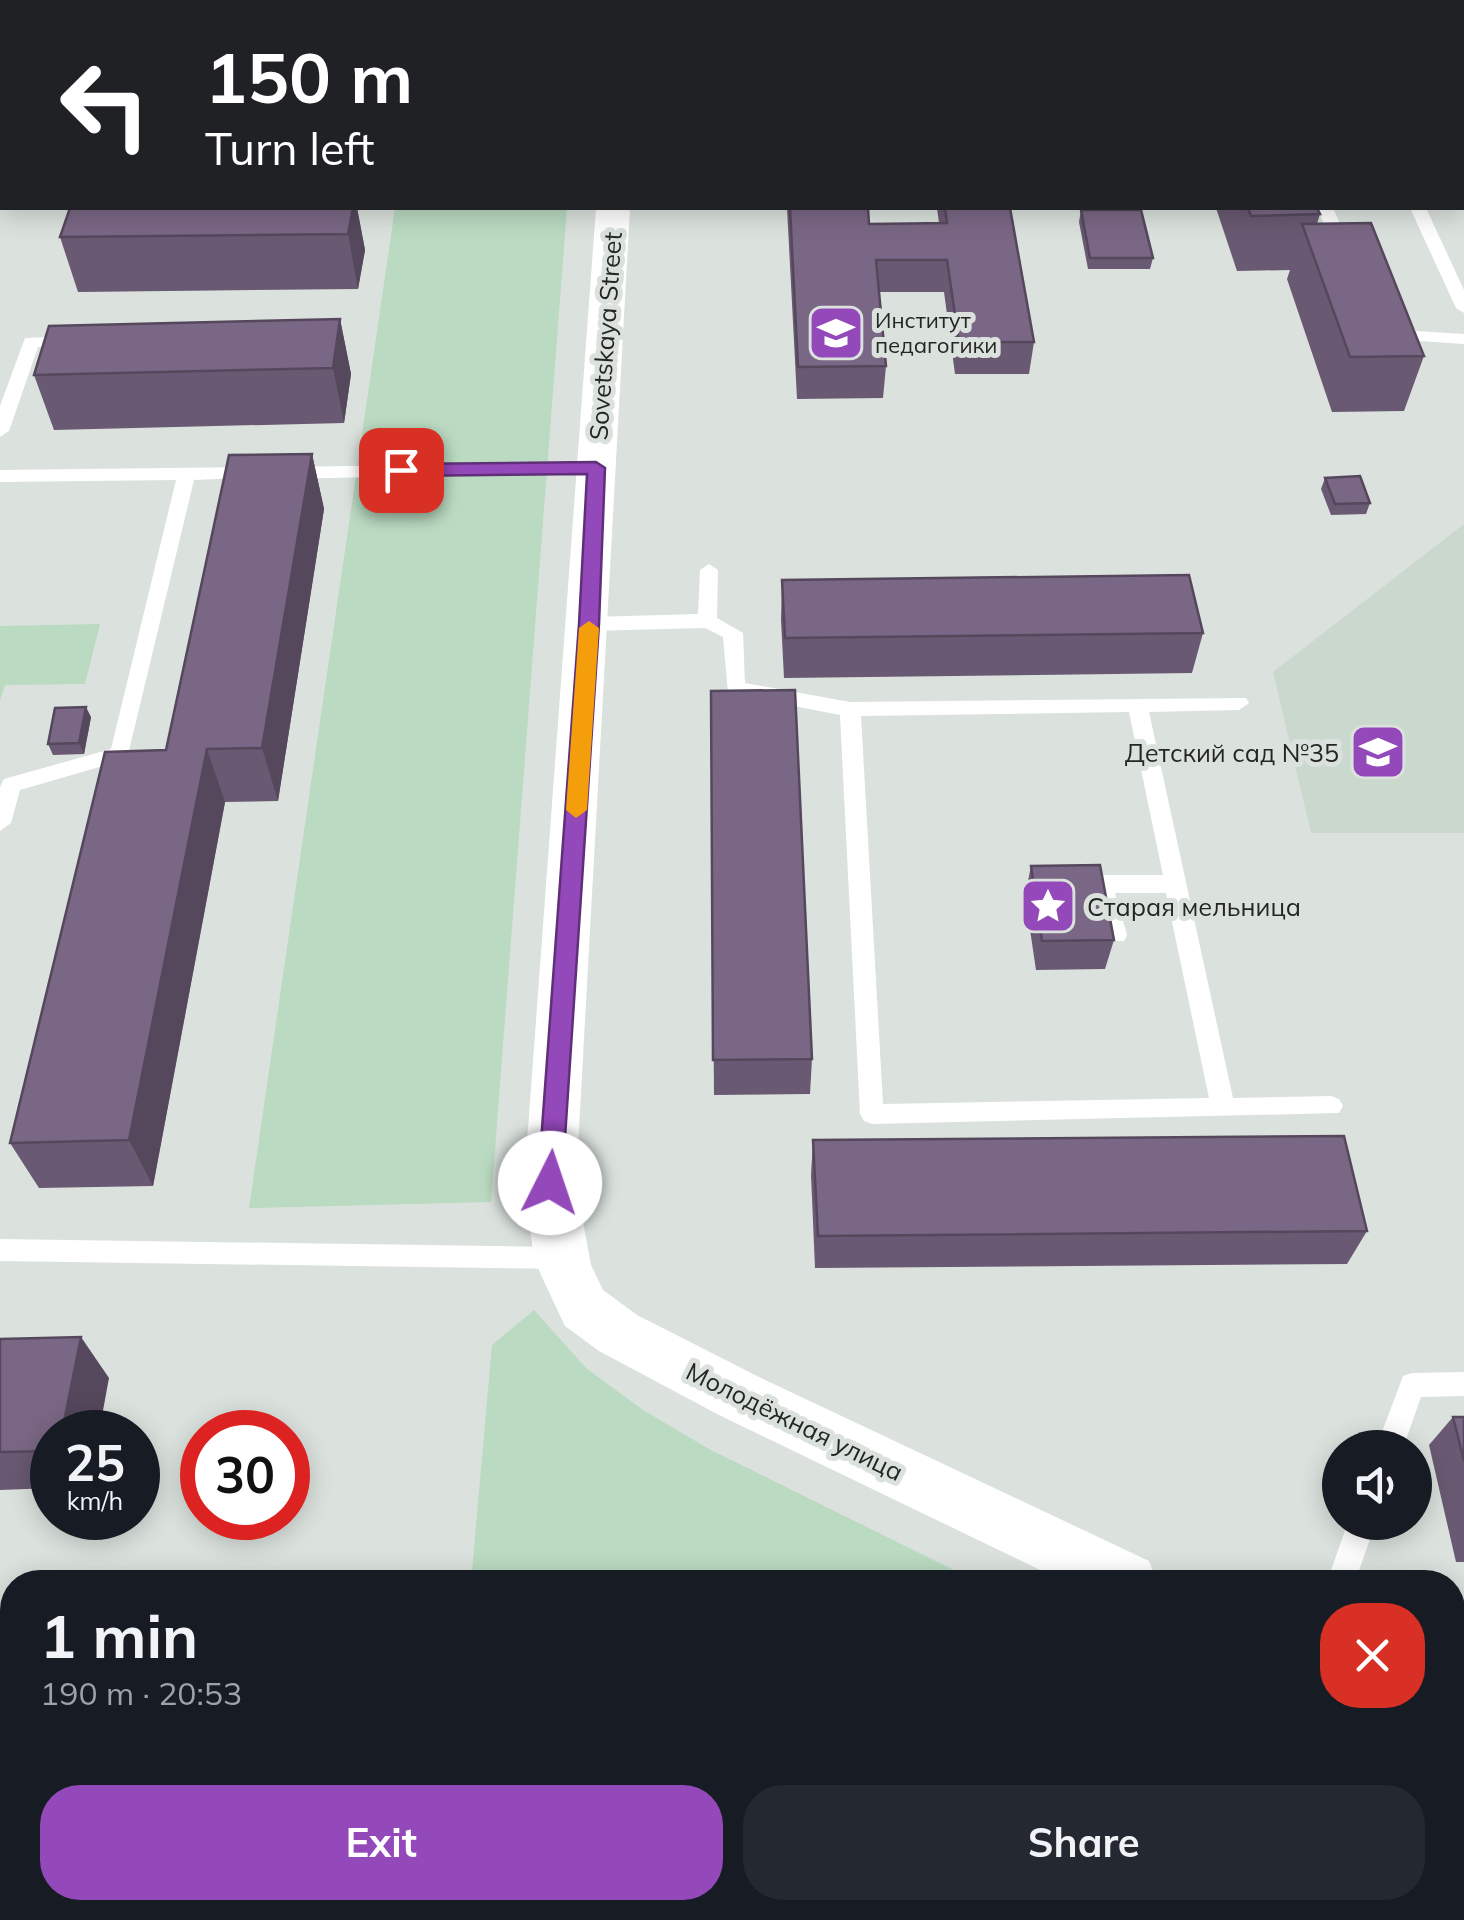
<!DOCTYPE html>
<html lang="en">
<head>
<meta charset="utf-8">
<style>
	:root { --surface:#171b24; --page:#242831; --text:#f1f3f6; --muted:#9ea1a6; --accent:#9449ba }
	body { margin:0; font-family:Mulish,sans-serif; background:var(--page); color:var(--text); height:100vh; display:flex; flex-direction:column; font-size:38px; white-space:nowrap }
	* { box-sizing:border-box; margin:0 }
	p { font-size:32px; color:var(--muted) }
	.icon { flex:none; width:55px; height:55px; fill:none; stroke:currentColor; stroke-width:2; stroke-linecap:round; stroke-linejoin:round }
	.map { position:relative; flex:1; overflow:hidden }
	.sheet { position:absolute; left:0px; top:1570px; width:1465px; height:350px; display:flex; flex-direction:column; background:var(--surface); border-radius:40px 40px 0 0; box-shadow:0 5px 25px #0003 }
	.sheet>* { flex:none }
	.top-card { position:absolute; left:0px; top:0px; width:1465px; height:210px; box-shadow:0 5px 25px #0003; background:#202124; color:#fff; overflow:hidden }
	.controls { position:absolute; left:1322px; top:1430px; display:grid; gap:20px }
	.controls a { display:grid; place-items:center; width:110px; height:110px; border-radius:50%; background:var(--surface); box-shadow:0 5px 25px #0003; font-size:50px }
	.speed { position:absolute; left:30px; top:1410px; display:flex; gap:20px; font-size:50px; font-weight:700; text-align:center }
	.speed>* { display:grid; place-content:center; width:130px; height:130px; border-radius:50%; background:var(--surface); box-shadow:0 5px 25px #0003; line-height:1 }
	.speed small { font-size:25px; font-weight:400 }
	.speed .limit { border:15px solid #d22; background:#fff; color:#111 }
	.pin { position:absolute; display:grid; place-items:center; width:85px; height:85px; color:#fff; margin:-42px; border-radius:20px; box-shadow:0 5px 15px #0006 }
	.me { position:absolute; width:110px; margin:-55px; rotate:4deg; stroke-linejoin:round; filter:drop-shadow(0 0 8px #0008) }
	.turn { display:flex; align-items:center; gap:35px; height:210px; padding:0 40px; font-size:45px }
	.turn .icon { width:130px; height:130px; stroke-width:2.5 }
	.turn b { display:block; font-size:70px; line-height:85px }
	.round { display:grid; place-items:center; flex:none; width:105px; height:105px; border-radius:40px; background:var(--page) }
	.overview { display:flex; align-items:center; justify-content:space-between; height:170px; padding:0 40px }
	h1 { font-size:60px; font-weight:700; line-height:75px }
	.button { display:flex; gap:20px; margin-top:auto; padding:20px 40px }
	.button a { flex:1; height:115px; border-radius:40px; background:var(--accent); color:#fff; font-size:40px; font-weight:700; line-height:115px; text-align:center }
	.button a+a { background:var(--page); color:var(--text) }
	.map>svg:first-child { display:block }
	.built { fill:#cbd8ce }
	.green { fill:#badac1 }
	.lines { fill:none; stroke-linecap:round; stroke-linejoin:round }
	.lane { fill:#fff; fill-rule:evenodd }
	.street { fill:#fff; fill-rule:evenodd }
	.wall { fill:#695972 }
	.shaded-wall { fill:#55485d }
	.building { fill:#7a6785; stroke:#55485d; stroke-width:2.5 }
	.route { fill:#9449ba; stroke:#602f79; stroke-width:2.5 }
	.slow { fill:#f59e0b }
	.labels { text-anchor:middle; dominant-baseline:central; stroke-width:10; stroke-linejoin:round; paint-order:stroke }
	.far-poi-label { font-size:22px; fill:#242624; stroke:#dbe2dd; text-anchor:start }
	.street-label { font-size:25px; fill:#242624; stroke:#dbe2dd }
	.poi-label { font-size:25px; fill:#242624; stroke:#dbe2dd; text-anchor:end }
</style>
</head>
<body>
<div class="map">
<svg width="1464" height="1920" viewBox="0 0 1464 1920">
	<rect width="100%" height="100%" fill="#dbe2dd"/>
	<!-- built -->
	<polygon class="built" points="1464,524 1464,833 1311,833 1273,672"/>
	<!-- green -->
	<g class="green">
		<polygon points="395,208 567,208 491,1202 249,1208"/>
		<polygon points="100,624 85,684 5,685 0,701 0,626"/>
		<polygon points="534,1310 586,1368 643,1410 709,1449 978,1582 471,1582 492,1345"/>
		<polygon points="1453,1818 1464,1823 1464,1920 441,1920 442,1908 1452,1908"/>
	</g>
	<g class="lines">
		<!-- lane -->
		<g class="lane">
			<polygon points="772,0 786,0 787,2 773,2"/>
			<polygon points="1038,0 1052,0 1053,2 1039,2"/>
			<rect x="0" y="19" width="2" height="8"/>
			<polygon points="1317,208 1333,208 1351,250 1349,253 1337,253"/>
			<polygon points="1410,208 1426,208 1464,290 1464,313 1456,308"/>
			<polygon points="1399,312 1405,313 1416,331 1464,334 1464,344 1405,340 1391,317"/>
			<polygon points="73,336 81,341 79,345 38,347 9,431 0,437 0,406 25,338"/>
			<polygon points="596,462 605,468 602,472 285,479 276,473 285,467"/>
			<polygon points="253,467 262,473 259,477 194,480 127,759 20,790 11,823 0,831 0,787 4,779 111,749 176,480 0,482 0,470"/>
			<path d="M 709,564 L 718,570 L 717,618 L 743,633 L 745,683 L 850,702 L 1246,698 L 1249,703 L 1239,710 L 1149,712 L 1233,1098 L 1331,1096 L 1339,1099 L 1343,1106 L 1339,1113 L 872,1124 L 864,1121 L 860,1114 L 840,715 L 728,693 L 723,637 L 705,628 L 589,631 L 579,624 L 589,617 L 698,614 L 700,570 ZM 1129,712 L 1163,875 L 1102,875 L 1091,884 L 1105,935 L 1108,941 L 1124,941 L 1127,935 L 1115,893 L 1166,893 L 1209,1098 L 883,1104 L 861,716 Z"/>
			<polygon points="0,1239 561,1247 570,1250 574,1258 570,1266 561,1269 0,1261"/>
			<polygon points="1464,1372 1464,1396 1421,1397 1403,1448 1376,1448 1403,1376 1412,1373"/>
			<polygon points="1348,1522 1376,1522 1355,1582 1327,1582"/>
		</g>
		<!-- street -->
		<g class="street">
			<polygon points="605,0 635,0 635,2 606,2"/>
			<polygon points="596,208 630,208 576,1183 591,1265 603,1290 637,1315 759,1377 1149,1561 1157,1582 1065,1582 719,1415 599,1351 565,1326 541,1275 534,1258 524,1183"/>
			<polygon points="1452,1716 1464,1721 1464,1784 1452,1780"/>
		</g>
	</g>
	<!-- wall -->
	<g class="wall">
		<rect x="712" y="0" width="57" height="2"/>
		<polygon points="1113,0 1203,0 1204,2 1114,2"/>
		<polygon points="1462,102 1464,102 1464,203 1462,199"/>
		<polygon points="357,208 365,250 358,289 78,292 60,237"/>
		<polygon points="787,208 868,208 869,224 939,223 937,208 1010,208 1034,342 1029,374 955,374 944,292 879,292 886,366 883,398 797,399"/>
		<polygon points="1216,208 1317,208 1320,214 1317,224 1424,356 1404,411 1332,412 1287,279 1290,270 1237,271"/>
		<polygon points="1081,210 1153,258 1150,269 1088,269 1079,222"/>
		<polygon points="340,319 351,374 344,423 54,430 34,375"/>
		<polygon points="312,454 324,509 278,801 225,802 153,1186 39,1188 10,1143 166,750"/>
		<polygon points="1325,478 1370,503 1366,514 1331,515 1321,489"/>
		<polygon points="782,580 1203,633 1192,673 784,678 781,620"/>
		<polygon points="711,691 812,1059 810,1094 714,1095"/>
		<polygon points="91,717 84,754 53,755 48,744"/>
		<polygon points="1031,866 1114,940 1105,969 1036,970 1025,896"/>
		<polygon points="813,1140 1367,1231 1347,1264 815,1268 811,1175"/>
		<polygon points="0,1339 109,1378 52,1432 52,1488 0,1490"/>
		<polygon points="1453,1417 1464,1417 1464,1562 1456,1562 1429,1445"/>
	</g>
	<!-- shaded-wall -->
	<g class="shaded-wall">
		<polygon points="353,208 357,208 365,250 358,289 348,234"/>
		<polygon points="340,319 351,374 344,423 333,368"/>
		<polygon points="312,454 324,509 278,801 262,748"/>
		<polygon points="86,707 91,717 84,754 79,743"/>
		<polygon points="207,749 225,802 153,1186 129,1140"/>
		<polygon points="81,1337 109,1378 99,1432 62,1432"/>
		<polygon points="182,1908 200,1908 198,1920 180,1920"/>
	</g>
	<!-- building -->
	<g class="building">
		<polygon points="78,0 395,0 395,2 77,2"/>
		<polygon points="1139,0 1203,0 1204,2 1140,2"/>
		<rect x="1462" y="17" width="2" height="34"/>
		<polygon points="70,208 353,208 348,234 60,237"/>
		<polygon points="790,208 868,208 869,224 947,223 945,208 1010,208 1034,342 959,342 947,260 876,260 886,366 798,367"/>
		<polygon points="1248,208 1317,208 1320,214 1251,216"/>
		<polygon points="1081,210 1141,210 1153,258 1090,258"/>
		<polygon points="1371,223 1424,356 1350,357 1302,224"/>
		<polygon points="340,319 333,368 34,375 49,326"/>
		<polygon points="312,454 262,748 207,749 129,1140 10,1143 105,752 166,750 229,455"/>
		<polygon points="1360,476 1370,503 1335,504 1325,478"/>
		<polygon points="1189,575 1203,633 785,638 782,580"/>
		<polygon points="795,690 812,1059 713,1060 711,691"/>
		<polygon points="86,707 79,743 48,744 55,708"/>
		<polygon points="1100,865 1114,940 1042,941 1031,866"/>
		<polygon points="1344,1136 1367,1231 818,1236 813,1140"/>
		<polygon points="81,1337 62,1432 52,1432 52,1451 0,1452 0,1339"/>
		<polygon points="1453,1417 1464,1417 1464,1461"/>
		<polygon points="10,1805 12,1805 12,1908 182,1908 180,1920 0,1920 0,1859"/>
	</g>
	<!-- route -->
	<polygon class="route" points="596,462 605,468 599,624 562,1183 559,1191 550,1194 541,1191 538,1183 579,624 587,474 401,476 392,470 401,464"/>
	<!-- slow -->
	<polygon class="slow" points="589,621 599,628 587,810 576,818 566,810 579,628"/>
	<!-- icons -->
	<defs>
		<g id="university-square" transform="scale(2.875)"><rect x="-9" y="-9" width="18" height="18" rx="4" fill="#9449ba" stroke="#dbe2dd"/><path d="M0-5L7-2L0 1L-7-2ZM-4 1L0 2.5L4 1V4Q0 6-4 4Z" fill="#fff"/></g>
		<g id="school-square" transform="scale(2.875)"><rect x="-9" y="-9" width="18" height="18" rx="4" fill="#9449ba" stroke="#dbe2dd"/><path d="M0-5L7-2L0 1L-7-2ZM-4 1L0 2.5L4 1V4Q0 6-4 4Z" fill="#fff"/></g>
		<g id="sight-square" transform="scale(2.875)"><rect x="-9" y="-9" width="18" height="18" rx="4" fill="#9449ba" stroke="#dbe2dd"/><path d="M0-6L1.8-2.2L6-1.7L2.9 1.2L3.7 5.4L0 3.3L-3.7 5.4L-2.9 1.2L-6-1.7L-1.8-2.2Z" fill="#fff"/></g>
	</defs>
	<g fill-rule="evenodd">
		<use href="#university-square" x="836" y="333"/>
		<use href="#school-square" x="1378" y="752"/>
		<use href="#sight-square" x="1048" y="906"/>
	</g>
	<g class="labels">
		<!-- far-poi labels -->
		<g class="far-poi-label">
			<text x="875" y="320">Институт<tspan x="875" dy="25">педагогики</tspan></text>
		</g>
		<!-- street labels -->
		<g class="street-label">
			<text transform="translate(605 336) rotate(-86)">Sovetskaya Street</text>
			<text transform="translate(795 1421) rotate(26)">Молодёжная улица</text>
		</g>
		<!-- poi labels -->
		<g class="poi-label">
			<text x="1339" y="752">Детский сад №35</text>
			<text x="1087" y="906" text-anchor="start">Старая мельница</text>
		</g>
	</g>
</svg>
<div class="controls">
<a><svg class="icon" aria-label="sound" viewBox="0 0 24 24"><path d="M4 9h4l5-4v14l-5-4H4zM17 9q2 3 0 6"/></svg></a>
</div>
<div class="speed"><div>25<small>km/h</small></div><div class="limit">30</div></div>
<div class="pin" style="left:401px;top:470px;background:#d93025"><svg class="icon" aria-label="arrive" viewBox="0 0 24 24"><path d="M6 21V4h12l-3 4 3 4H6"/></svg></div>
<svg class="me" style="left:550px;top:1183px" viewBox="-20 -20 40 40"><circle r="19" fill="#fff"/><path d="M0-13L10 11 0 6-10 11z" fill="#9449ba"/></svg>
<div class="top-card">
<div class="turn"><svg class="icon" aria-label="left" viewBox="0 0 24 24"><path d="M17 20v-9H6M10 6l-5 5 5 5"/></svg><div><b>150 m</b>Turn left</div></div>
</div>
<section class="sheet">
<div class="overview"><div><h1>1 min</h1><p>190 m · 20:53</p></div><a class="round" style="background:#d93025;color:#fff"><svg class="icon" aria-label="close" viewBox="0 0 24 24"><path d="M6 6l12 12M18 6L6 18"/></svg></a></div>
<div class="button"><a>Exit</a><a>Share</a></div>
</section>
</div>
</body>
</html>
